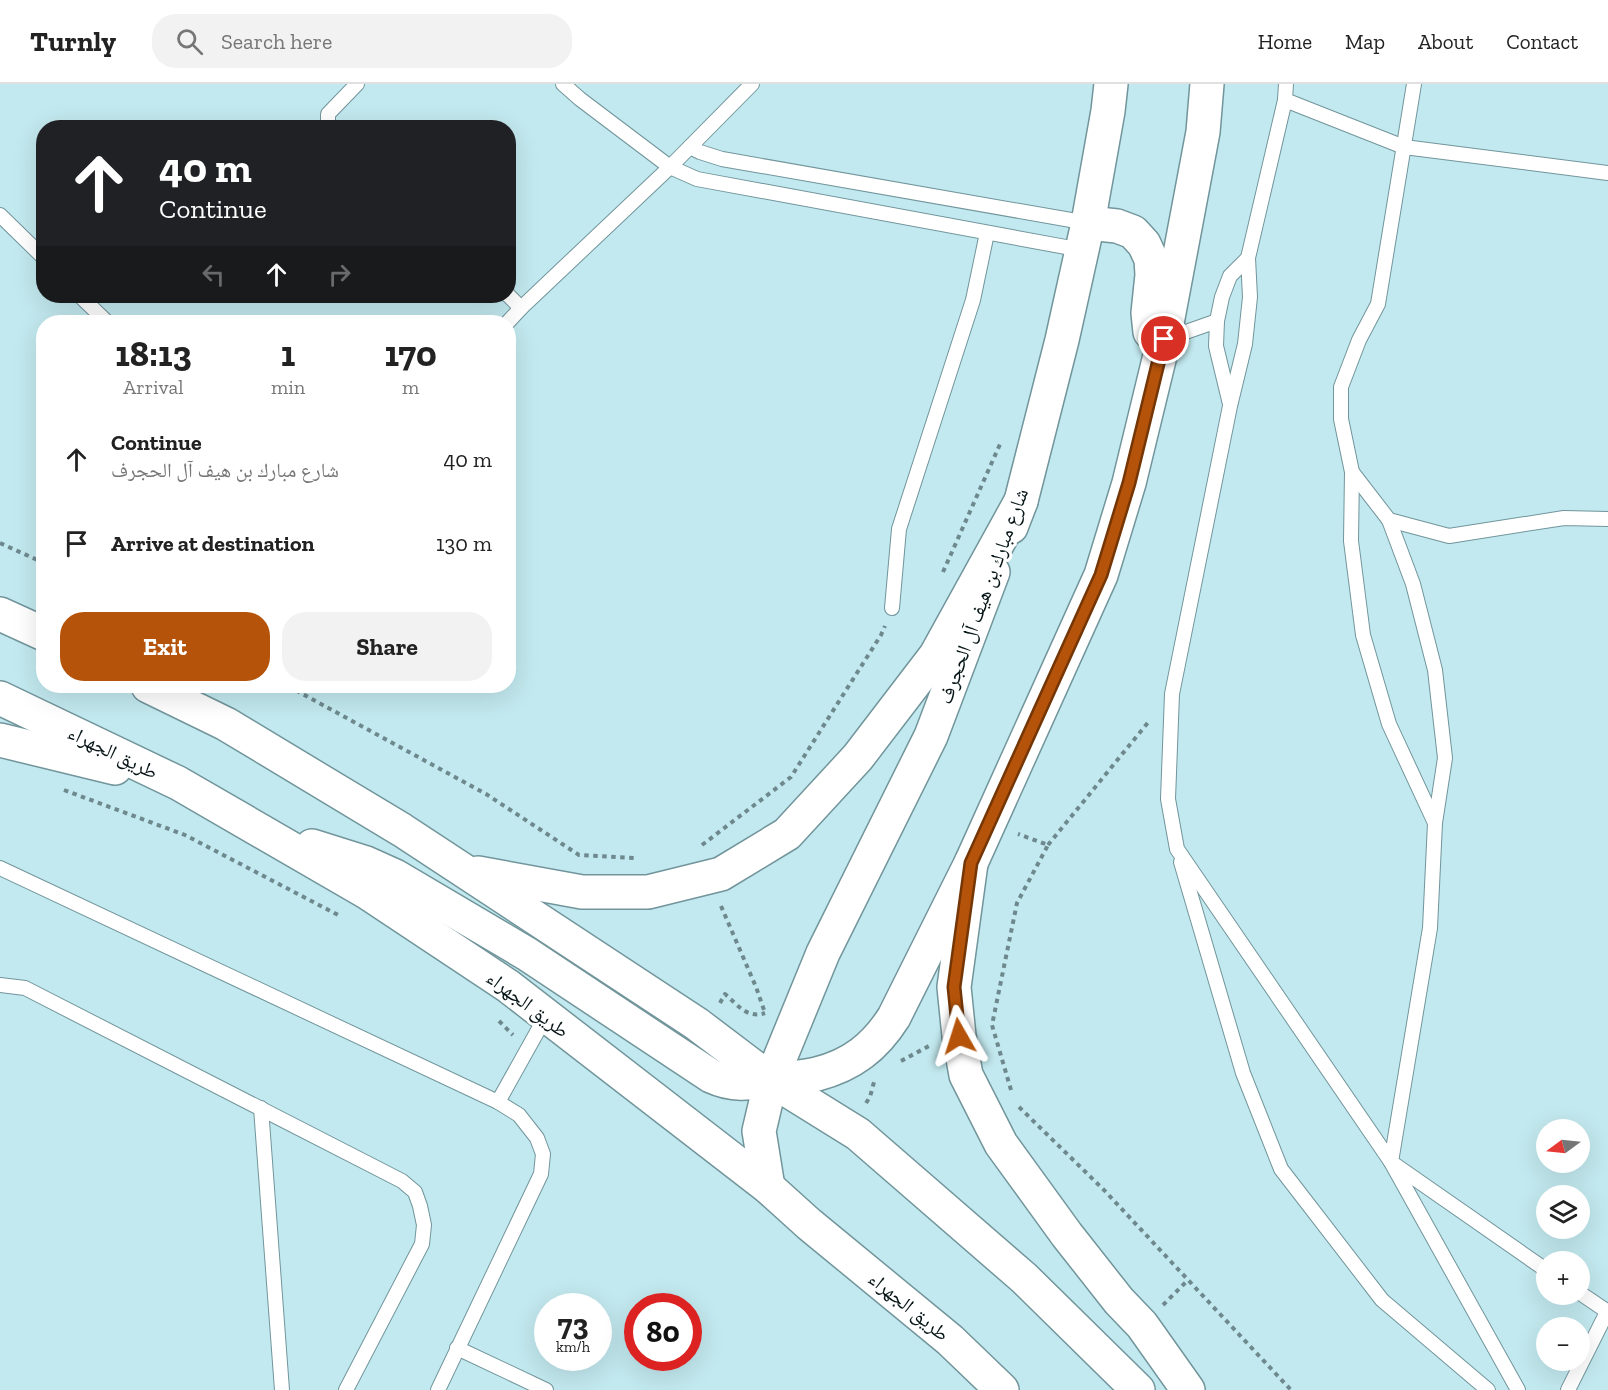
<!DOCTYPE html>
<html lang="en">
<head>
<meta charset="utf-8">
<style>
	:root { --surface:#fff; --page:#f2f2f2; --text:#222; --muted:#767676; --line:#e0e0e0; --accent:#b45309 }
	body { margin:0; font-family:"Zilla Slab","Noto Naskh Arabic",serif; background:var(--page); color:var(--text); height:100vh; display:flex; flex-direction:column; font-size:22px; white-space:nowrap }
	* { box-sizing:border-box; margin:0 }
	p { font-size:20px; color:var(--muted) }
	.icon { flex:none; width:33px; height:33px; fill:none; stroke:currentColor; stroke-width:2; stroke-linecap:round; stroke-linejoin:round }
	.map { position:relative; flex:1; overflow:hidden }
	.side { position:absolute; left:36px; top:231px; width:480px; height:378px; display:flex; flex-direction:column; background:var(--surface); border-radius:24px; box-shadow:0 6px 24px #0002 }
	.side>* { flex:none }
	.guide { position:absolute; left:36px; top:36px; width:480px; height:183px; border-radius:24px; box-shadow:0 6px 24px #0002; background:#202124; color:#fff; overflow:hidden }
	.needle { width:39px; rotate:255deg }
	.controls { position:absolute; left:1536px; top:1035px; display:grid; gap:12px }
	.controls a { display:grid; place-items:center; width:54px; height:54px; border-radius:50%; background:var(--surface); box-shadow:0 6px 24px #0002; font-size:30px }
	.speed { position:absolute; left:534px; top:1209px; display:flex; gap:12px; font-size:30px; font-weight:700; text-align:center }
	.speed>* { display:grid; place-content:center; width:78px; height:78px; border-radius:50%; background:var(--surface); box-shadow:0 6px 24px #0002; line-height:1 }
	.speed small { font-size:15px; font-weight:400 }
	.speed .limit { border:9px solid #d22; background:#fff; color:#111 }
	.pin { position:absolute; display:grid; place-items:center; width:51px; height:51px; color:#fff; margin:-26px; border:3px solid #fff; border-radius:50%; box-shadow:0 2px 6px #0007 }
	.me { position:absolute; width:66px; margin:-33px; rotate:354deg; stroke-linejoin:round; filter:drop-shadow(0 0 4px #0008) }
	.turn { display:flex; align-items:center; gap:21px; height:126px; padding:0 24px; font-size:27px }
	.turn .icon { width:78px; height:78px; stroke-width:2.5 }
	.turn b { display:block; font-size:42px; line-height:51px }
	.lanes { display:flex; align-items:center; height:57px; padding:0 24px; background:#0003; justify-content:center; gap:30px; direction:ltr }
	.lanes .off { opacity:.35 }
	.eta { display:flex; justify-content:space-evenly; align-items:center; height:102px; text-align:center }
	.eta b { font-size:36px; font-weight:800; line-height:42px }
	.primary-button { display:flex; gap:12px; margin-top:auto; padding:12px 24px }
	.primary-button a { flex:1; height:69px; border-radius:24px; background:var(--accent); color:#fff; font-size:24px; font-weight:800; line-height:69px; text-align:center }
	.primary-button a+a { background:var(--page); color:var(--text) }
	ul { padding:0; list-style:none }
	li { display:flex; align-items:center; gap:18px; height:84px; padding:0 24px }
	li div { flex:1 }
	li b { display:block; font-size:22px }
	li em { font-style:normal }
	header { display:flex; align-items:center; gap:36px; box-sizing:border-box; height:84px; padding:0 30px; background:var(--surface); border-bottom:2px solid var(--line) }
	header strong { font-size:28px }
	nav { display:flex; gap:33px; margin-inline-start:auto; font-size:21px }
	.search { width:420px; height:54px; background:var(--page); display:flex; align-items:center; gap:15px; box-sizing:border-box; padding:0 21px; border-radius:24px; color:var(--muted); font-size:22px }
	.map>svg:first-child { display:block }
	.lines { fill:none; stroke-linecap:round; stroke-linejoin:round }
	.lane-casing { stroke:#71959b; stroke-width:16 }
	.primary-casing { stroke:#71959b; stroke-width:36 }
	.highway-casing { stroke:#71959b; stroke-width:36 }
	.path { stroke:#6e898e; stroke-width:4; stroke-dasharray:4.5 4.5; stroke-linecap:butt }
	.lane { stroke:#fff; stroke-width:14 }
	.primary { stroke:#fff; stroke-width:33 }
	.highway { stroke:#fff; stroke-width:33 }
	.route-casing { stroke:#753606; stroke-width:15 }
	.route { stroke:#b45309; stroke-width:10 }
	.labels { text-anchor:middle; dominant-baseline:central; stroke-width:6; stroke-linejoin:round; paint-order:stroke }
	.street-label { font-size:20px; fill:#061416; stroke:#fff }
</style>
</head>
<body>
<header>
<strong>Turnly</strong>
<div class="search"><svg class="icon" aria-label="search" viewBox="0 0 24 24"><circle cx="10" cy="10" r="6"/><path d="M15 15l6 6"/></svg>Search here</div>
<nav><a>Home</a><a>Map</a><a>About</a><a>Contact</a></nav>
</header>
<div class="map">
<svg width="1608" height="1306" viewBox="0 0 1608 1306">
	<rect width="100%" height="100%" fill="#c2e9ef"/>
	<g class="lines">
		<!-- lane casing -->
		<g class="lane-casing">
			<g id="lane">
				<polyline points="563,0 580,15 670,83 697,95 1082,166"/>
				<polyline points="1286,0 1285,16 1248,174 1250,213 1245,260 1230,322 1172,610 1168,715 1177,765 1391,1078 1518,1306"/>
				<polyline points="1414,0 1378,220 1359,256 1341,303 1341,335 1352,388 1351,457 1363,551 1389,640 1435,739 1430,844 1391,1078 1546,1186"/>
				<polyline points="1285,16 1404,63 1608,89"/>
				<polyline points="330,44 328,37 328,30 357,0"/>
				<polyline points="690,63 700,68 722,75 1088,139"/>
				<polyline points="0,131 44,174"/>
				<polyline points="508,211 521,224"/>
				<polyline points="80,212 107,238"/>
				<polyline points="508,238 521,224 670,83 752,0"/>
				<polyline points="1166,255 1217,237"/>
				<polyline points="1230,320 1216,262 1217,237 1222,213 1230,192 1248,174"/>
				<polyline points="1352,388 1389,436 1413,500 1435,586 1445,674 1435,739"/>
				<polyline points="1389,436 1449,452 1564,434 1608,435"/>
				<polyline points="892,524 899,445 973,216 987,149"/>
				<polyline points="1181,778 1243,989 1281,1085 1382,1216 1488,1306"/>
				<polyline points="0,784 498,1018 519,1031 537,1054 543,1070 541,1090 438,1306"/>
				<polyline points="0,901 25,904 402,1097 415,1108 420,1122 424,1141 422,1160 346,1306"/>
				<polyline points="498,1018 546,932"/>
				<polyline points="261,1024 282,1306"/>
				<polyline points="1580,1209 1608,1228"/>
				<polyline points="457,1264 546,1306"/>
				<polyline points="1568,1306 1607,1228"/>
			</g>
		</g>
		<!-- primary casing -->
		<g class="primary-casing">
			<g id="primary">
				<polyline points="1088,139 1117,142 1133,148 1144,160 1151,175 1152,191 1148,229 1150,248"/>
				<polyline points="1011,443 1021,417 1062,256 1088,139 1108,27 1111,0"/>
				<path d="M 771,996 C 786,994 802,994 817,990 C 852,981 875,963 894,933 L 971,779 L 1101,491 L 1129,399 L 1164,255 L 1203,48 L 1207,0"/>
				<polyline points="768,1103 759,1047 771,996 823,869 931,652 993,488"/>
			</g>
		</g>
		<!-- highway casing -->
		<g class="highway-casing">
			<g id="highway">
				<polyline points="0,530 44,550"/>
				<polyline points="148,602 226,640 402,746 697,940 771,996 858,1050 1024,1194 1138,1306"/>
				<polyline points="0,614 178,699 368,809 508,902 768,1103 809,1140 950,1256 1002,1306"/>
				<polyline points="0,656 115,684"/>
				<path d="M 312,762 L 366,779 L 395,792 L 527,870 L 711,992 C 733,1002 748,1000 771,996"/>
				<polyline points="971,779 954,903 959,952 966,991 1001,1060 1067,1151 1119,1217 1142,1241 1188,1306"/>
				<polyline points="478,789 582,808 648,808 721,790 787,750 858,673 936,571 1021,417"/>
			</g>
		</g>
		<!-- path -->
		<g class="path">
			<polyline points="0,459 44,479"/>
			<polyline points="943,488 1001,358"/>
			<polyline points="288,602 486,710 579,771 634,774"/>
			<polyline points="64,706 185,751 340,832"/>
			<polyline points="702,761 791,693 881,551 885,542"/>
			<polyline points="1048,761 1150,636"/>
			<polyline points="721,822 756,903 765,929"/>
			<path d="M 720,919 L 725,910 C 738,921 747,935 765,929"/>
			<polyline points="499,937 513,951"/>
			<polyline points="901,977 929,962"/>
			<polyline points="1011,1006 992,941 1017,819 1048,761 1018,750"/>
			<polyline points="866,1019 870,1013 874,998"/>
			<polyline points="1019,1023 1104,1106 1291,1306"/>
			<polyline points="1163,1221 1188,1196"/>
		</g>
		<!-- lane -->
		<use href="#lane" class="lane"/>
		<!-- primary -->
		<use href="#primary" class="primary"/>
		<!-- highway -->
		<use href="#highway" class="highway"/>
	</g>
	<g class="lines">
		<!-- route casing -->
		<g class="route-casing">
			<polyline id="route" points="959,952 954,903 971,779 1101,491 1129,399 1164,255"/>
		</g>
		<!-- route -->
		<use href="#route" class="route"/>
	</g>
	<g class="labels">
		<!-- street labels -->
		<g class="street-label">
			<text transform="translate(983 512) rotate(-70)">شارع مبارك بن هيف آل الحجرف</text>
			<text transform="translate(113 668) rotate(26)">طريق الجهراء</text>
			<text transform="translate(528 920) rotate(37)">طريق الجهراء</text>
			<text transform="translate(909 1222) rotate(39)">طريق الجهراء</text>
		</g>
	</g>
</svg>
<div class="controls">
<a><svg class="needle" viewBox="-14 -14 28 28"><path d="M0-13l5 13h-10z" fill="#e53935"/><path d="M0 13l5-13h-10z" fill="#767676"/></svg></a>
<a><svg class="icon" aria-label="layers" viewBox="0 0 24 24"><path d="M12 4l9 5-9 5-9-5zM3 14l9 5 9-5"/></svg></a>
<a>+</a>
<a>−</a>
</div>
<div class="speed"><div>73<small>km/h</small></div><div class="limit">80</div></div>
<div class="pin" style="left:1164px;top:255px;background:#d93025"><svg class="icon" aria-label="arrive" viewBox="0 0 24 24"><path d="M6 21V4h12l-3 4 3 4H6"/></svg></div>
<svg class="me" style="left:959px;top:952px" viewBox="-20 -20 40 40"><path d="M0-17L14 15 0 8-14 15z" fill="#b45309" stroke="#fff" stroke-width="4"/></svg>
<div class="guide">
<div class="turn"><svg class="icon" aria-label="ahead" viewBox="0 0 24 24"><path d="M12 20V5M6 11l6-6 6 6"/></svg><div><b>40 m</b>Continue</div></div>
<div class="lanes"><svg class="icon off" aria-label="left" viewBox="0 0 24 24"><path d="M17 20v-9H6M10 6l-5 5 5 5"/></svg><svg class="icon" aria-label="ahead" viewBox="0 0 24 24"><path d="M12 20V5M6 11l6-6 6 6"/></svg><svg class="icon off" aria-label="right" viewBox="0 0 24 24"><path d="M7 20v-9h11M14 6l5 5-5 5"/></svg></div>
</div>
<section class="side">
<div class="eta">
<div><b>18:13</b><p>Arrival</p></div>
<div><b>1</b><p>min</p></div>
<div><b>170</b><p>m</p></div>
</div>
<ul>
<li><svg class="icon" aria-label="ahead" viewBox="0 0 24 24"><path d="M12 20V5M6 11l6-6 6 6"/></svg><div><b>Continue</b><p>شارع مبارك بن هيف آل الحجرف</p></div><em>40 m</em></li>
<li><svg class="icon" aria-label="arrive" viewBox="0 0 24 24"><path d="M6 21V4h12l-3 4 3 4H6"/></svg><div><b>Arrive at destination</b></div><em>130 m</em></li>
</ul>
<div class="primary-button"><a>Exit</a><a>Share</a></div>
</section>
</div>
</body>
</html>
